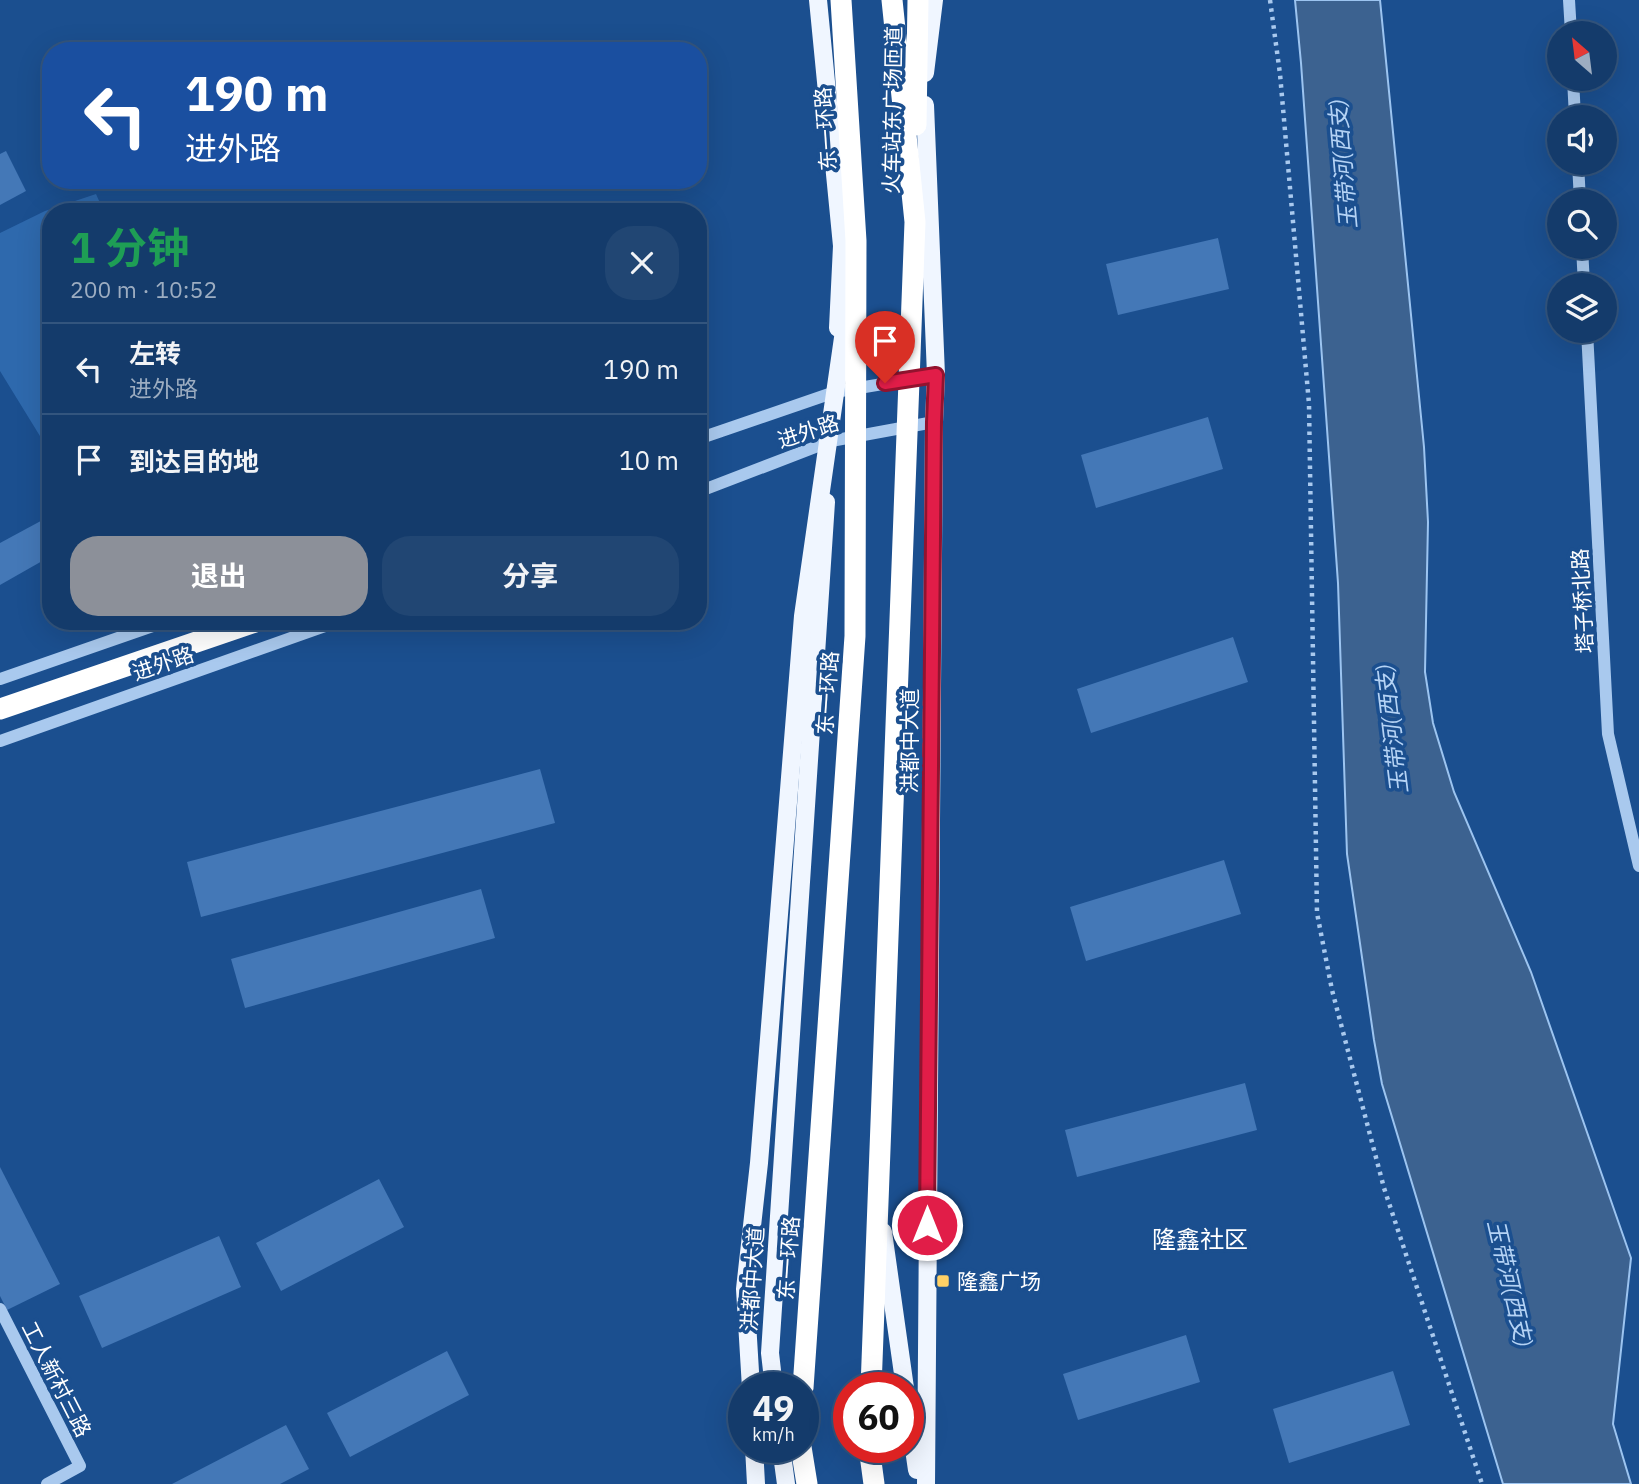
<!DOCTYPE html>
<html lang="zh">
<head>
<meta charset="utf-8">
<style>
	:root { --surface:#143b6b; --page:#214673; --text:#f1f3f6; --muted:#9dadc1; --line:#33557e; --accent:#8c9099 }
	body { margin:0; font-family:"IBM Plex Sans","Noto Sans SC",sans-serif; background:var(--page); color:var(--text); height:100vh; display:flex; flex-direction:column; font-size:26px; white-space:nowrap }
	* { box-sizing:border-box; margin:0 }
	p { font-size:23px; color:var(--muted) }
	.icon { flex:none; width:38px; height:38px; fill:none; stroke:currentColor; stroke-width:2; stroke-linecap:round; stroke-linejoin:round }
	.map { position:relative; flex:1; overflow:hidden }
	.side { position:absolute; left:42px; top:203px; width:665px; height:427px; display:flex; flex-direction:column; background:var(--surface); border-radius:28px; box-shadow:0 7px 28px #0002,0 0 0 2px var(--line) }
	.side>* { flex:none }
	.hud { position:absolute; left:42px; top:42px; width:665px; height:147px; border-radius:28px; box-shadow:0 7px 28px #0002,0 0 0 2px var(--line); background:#1a4fa0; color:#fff; overflow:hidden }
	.needle { width:46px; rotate:332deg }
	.fabs { position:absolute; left:1547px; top:21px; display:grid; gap:14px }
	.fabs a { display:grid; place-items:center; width:70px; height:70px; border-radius:50%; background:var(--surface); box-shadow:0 7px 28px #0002,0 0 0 2px var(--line); font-size:35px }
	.speed { position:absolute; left:728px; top:1372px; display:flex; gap:14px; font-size:35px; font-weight:700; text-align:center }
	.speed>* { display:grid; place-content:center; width:91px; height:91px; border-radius:50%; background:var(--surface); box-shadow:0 7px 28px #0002,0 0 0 2px var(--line); line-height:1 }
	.speed small { font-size:18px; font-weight:400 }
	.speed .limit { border:10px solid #d22; background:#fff; color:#111 }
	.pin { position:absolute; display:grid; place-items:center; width:60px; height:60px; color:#fff; margin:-72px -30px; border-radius:50% 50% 50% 0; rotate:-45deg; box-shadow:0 0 7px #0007 }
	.pin .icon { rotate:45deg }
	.me { position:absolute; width:77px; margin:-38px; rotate:0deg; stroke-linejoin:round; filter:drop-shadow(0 0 5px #0008) }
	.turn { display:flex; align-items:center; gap:24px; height:147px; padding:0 28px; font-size:32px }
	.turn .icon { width:91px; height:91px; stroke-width:2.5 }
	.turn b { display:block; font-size:49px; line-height:60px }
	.round { display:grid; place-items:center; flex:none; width:74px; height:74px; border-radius:28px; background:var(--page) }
	.headline { display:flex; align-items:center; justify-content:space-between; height:119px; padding:0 28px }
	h1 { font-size:42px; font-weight:700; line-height:52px; color:#1e9e55 }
	.primary-button { display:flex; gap:14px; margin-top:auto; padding:14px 28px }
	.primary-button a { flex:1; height:80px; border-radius:28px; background:var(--accent); color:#fff; font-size:28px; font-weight:700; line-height:80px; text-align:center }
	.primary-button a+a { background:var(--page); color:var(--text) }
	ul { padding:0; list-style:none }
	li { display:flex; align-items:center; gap:21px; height:91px; padding:0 28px; border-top:2px solid var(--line) }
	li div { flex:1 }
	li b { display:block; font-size:26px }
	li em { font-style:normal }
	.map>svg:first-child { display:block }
	.green { fill:#2e69ad }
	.water { fill:#3c6290; stroke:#9cc4f0; stroke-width:2 }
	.building { fill:#4478b7 }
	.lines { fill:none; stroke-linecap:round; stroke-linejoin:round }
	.path { stroke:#a9c9ee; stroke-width:4.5; stroke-dasharray:3.5 5; stroke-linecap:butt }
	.minor { stroke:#a9c9ee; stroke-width:12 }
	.major { stroke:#f0f6ff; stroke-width:18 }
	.highway { stroke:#fff; stroke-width:21 }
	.major-bridge { stroke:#f0f6ff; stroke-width:18 }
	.highway-bridge { stroke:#fff; stroke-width:21 }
	.route-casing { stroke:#92132f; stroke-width:18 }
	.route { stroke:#e11d48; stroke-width:12 }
	.poi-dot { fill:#ffd166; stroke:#1b4f8f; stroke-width:2.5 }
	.labels { text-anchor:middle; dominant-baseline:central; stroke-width:7; stroke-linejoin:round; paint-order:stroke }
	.street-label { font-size:21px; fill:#fff; stroke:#1b4f8f }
	.poi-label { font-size:21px; fill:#fff; stroke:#1b4f8f; text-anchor:start }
	.water-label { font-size:23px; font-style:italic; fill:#b5d3f5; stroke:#1b4f8f }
	.quarter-label { font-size:24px; fill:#fff; stroke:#1b4f8f }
</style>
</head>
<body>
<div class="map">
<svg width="1639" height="1484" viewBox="0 0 1639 1484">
	<rect width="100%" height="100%" fill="#1b4f8f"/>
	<!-- green -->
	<polygon class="green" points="96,194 104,212 51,212 51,454 0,371 0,233 45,211"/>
	<!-- water -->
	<polygon class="water" points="1295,0 1380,0 1424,447 1428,522 1425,672 1433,723 1454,792 1531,972 1631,1258 1613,1424 1631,1484 1503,1484 1382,1084 1374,1040 1347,854 1338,583 1301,63"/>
	<!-- building -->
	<g class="building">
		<polygon points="6,151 26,191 0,205 0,154"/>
		<polygon points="1218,238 1229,289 1118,315 1106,264"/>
		<polygon points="1208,417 1223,469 1096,508 1081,455"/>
		<polygon points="50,516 51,556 0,585 0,543"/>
		<polygon points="1233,637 1248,682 1091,733 1077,689"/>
		<polygon points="540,769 555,823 201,917 187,862"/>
		<polygon points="1224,860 1241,914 1086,961 1070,907"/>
		<polygon points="481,889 495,938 245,1008 231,959"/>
		<polygon points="1245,1083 1257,1130 1077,1177 1065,1130"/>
		<polygon points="0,1167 60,1284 7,1310 0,1296"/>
		<polygon points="379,1179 404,1227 281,1291 256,1243"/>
		<polygon points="219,1236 241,1287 102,1348 79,1296"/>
		<polygon points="1186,1335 1200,1382 1078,1420 1063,1374"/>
		<polygon points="447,1351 469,1395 350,1457 327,1413"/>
		<polygon points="1393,1371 1410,1425 1289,1463 1273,1409"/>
		<polygon points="286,1425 309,1469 280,1484 172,1484"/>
	</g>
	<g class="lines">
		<!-- path -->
		<polyline class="path" points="1270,0 1280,74 1309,404 1317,913 1332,990 1384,1188 1482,1484"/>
		<!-- minor -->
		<g class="minor">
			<polyline points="1569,0 1571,33"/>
			<polyline points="1573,79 1575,117"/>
			<polyline points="1578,163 1580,201"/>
			<polyline points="1582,247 1584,285"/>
			<polyline points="1587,331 1608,734 1639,866"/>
			<polyline points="698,439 835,392 936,375"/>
			<polyline points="698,492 831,441 934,422"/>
			<polyline points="0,679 167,621"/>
			<polyline points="0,741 339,621"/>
			<polyline points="0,1309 80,1466 47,1484"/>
		</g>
		<!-- major -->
		<g class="major">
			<polyline points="818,0 842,246 838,328"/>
			<polyline points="925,73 934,0"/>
			<polyline points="925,105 936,375 934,422 926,1484"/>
			<polyline points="883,1232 905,1388"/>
			<polyline points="774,1388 770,1353 826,502"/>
			<polyline points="908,1408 917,1470"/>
			<polyline points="754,1447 756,1484"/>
			<polyline points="781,1447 786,1484"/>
		</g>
		<!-- highway -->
		<g class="highway">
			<polyline points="0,709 258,621"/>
			<polyline points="801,1447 807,1484"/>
			<polyline points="869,1447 874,1484"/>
		</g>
		<!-- major-bridge -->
		<polyline class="major-bridge" points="751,1388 745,1289 759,1163 803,616 849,296"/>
		<!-- highway-bridge -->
		<g class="highway-bridge">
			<polyline points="916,125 918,0"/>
			<polyline points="803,1388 855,636 856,241 841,0"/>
			<polyline points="871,1388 915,222 892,0"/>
		</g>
	</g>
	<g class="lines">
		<!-- route casing -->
		<g class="route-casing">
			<polyline id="route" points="885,383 936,375 934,422 927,1225"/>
		</g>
		<!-- route -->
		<use href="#route" class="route"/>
	</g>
	<!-- markers -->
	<rect class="poi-dot" x="936" y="1274" width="14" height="14" rx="3.5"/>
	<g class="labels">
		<!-- street labels -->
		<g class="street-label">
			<text transform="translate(892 110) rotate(-89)">火车站东广场匝道</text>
			<text transform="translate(825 129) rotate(-94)">东一环路</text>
			<text transform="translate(808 431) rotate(-18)">进外路</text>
			<text transform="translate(1582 601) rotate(-93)">塔子桥北路</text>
			<text transform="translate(163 663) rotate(-19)">进外路</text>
			<text transform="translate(827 693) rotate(-86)">东一环路</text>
			<text transform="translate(909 741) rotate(-90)">洪都中大道</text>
			<text transform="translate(788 1258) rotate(-86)">东一环路</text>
			<text transform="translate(752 1279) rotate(-86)">洪都中大道</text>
			<text transform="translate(57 1379) rotate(63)">工人新村三路</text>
		</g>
		<!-- poi labels -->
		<g class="poi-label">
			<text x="957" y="1281">隆鑫广场</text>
		</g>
		<!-- water labels -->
		<g class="water-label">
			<text transform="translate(1342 164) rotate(-95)">玉带河(西支)</text>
			<text transform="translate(1391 729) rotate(-97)">玉带河(西支)</text>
			<text transform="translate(1511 1283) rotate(77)">玉带河(西支)</text>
		</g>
		<!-- quarter labels -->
		<g class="quarter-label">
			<text x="1200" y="1239">隆鑫社区</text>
		</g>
	</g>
</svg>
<div class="fabs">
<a><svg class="needle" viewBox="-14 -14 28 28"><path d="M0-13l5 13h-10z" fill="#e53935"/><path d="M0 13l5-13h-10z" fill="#9dadc1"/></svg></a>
<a><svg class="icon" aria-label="sound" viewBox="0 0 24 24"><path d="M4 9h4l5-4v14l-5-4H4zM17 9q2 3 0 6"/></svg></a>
<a><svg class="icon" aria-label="search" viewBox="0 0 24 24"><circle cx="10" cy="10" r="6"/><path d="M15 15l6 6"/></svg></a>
<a><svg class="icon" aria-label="layers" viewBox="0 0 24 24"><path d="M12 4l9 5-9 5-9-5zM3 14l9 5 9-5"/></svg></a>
</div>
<div class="speed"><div>49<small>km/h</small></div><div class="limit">60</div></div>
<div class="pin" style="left:885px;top:383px;background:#d93025"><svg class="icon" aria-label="arrive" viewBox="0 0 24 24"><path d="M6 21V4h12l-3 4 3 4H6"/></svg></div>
<svg class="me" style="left:927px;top:1225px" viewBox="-20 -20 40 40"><circle r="17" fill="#e11d48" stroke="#fff" stroke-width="3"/><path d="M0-11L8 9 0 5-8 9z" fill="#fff"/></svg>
<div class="hud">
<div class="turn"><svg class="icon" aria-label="left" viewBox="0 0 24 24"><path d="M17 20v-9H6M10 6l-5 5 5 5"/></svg><div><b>190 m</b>进外路</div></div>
</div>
<section class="side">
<div class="headline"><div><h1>1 分钟</h1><p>200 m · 10:52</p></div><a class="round"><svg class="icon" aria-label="close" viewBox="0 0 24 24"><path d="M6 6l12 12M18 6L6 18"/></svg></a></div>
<ul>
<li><svg class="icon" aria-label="left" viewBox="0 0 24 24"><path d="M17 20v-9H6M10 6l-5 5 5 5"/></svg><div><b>左转</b><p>进外路</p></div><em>190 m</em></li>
<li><svg class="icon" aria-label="arrive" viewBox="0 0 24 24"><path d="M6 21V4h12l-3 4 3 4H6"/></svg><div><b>到达目的地</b></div><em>10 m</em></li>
</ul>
<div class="primary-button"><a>退出</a><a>分享</a></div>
</section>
</div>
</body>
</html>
